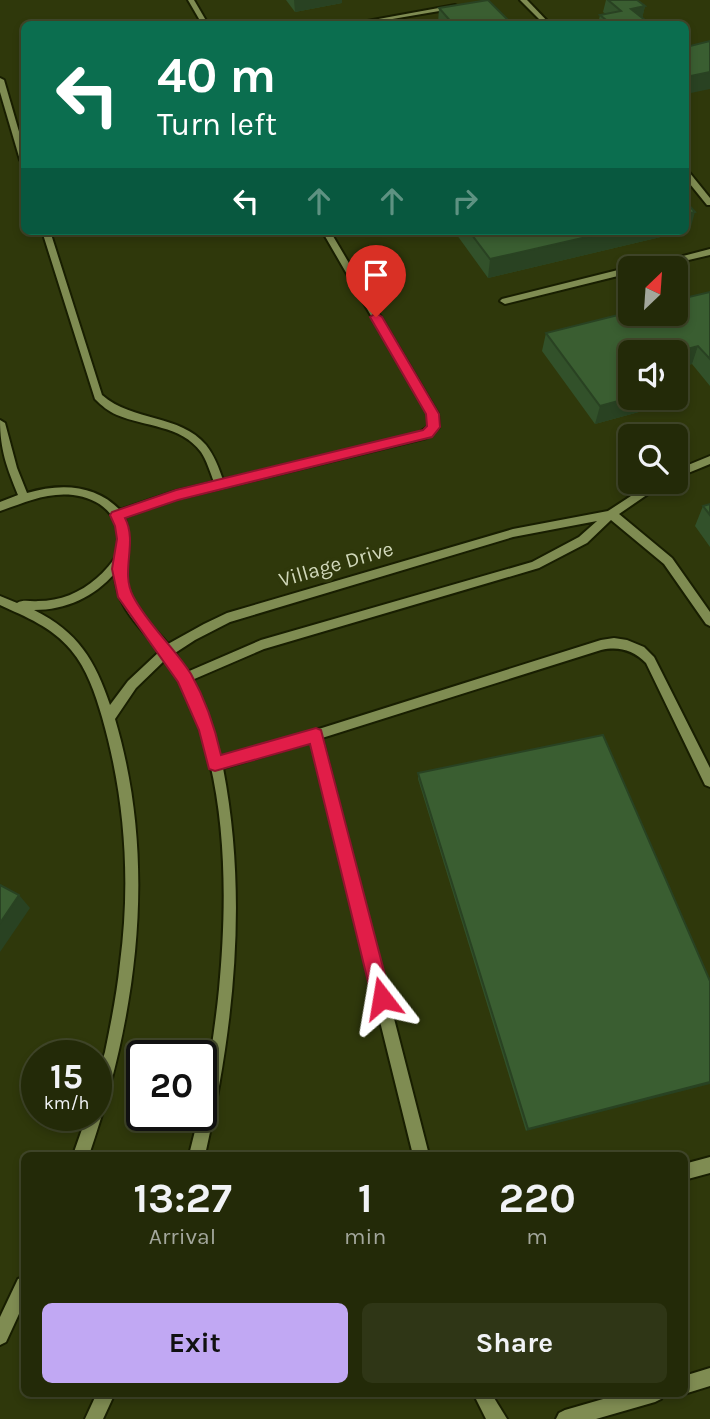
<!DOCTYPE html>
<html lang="en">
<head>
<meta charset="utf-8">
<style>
	:root { --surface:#232a08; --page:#2f3616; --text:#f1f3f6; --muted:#a3a79c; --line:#404629; --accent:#c1a8f3 }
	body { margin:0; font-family:Karla,sans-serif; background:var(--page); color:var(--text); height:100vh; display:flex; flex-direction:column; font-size:26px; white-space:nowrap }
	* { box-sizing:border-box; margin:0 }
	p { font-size:23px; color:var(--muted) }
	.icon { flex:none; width:38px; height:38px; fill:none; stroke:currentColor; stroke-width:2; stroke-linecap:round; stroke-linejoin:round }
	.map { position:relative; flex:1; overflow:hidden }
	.drawer { position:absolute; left:21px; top:1152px; width:667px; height:245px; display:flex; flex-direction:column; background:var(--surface); border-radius:10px; box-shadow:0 4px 10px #0003,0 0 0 2px var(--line) }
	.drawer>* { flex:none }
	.guide { position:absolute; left:21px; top:21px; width:668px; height:214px; border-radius:10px; box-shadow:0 4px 10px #0003,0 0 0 2px var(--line); background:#0b6e4f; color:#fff; overflow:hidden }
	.needle { width:46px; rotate:25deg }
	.buttons { position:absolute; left:618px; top:256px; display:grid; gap:14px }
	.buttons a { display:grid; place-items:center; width:70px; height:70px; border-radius:10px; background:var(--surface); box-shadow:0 4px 10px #0003,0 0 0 2px var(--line); font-size:35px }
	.speed { position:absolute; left:21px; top:1040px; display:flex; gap:14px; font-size:35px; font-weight:700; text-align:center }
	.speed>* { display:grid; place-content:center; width:91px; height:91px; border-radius:50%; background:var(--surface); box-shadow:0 4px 10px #0003,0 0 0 2px var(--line); line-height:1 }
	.speed small { font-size:18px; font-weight:400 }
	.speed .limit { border:4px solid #111; border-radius:10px; background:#fff; color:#111 }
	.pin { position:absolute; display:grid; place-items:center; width:60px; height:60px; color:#fff; margin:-72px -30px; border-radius:50% 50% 50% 0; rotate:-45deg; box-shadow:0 0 7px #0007 }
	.pin .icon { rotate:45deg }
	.me { position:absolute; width:77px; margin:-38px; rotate:346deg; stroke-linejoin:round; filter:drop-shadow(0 0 5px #0008) }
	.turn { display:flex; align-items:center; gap:24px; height:147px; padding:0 21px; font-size:32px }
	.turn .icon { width:91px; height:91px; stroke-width:2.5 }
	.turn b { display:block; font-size:49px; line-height:60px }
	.lanes { display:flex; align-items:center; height:66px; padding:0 21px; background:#0003; justify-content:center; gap:35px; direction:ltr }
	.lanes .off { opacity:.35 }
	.eta { display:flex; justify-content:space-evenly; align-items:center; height:119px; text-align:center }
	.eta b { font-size:42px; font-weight:700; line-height:49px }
	.primary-button { display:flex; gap:14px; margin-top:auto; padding:14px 21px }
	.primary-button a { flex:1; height:80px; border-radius:10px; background:var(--accent); color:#111; font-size:28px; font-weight:700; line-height:80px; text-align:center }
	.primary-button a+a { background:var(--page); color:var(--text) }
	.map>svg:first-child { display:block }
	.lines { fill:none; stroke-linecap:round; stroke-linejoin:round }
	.minor-casing { stroke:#181e01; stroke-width:4 }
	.minor { fill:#7f8c52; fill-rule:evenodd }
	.wall { fill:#32512a }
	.shaded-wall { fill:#294222 }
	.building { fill:#3a5e31; stroke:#294222; stroke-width:2 }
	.route { fill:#e11d48; stroke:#92132f; stroke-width:2 }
	.labels { text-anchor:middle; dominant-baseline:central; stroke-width:7; stroke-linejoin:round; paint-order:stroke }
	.street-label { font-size:21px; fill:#d0d7b9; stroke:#2f380b }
</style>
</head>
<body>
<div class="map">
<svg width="710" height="1419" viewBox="0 0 710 1419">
	<rect width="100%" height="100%" fill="#2f380b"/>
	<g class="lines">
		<!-- minor casing -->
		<g class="minor-casing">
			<g id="minor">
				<polygon points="188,0 194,0 208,24 202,24"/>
				<polygon points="520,0 527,0 550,24 544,24"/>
				<polygon points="455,5 457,6 457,8 363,24 351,24"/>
				<polygon points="0,78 4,80 24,149 24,162 20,160 0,92"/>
				<polygon points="686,172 689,172 710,198 710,205 707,205 686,179"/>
				<path d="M 42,231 L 50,231 L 102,395 C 133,422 180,414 206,445 C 214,455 219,468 223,480 L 419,433 L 429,426 L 428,414 L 322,231 L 330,231 L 438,414 L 439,427 L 426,438 L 177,499 L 124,517 C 134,542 123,562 128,587 C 132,610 154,627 168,644 L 204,624 L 227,613 L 513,529 L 608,511 L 654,481 L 667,481 L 619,514 L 672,558 L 710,612 L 710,626 L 706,624 L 664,564 L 611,520 L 587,543 L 539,568 L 264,649 L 192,680 L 202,701 L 220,757 L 268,745 L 601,640 L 614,638 L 627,640 L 644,647 L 654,657 L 710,768 L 710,787 L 705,785 L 646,663 C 633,650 619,646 601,650 L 322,738 L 429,1155 L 413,1155 L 311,742 L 223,768 C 248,897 234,1028 205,1155 L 189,1155 L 199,1115 L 201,1115 C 201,1094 207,1073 211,1052 C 214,1031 217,1010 219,989 C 229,883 228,749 166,659 L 136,688 L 115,719 C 158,864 137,1015 89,1155 L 73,1155 L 87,1115 L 96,1115 C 96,1105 95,1093 97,1083 C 98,1073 102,1062 105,1052 C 111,1023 117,993 120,963 C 131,881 125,797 102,717 C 95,693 87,669 71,650 C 52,627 26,617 0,605 L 0,596 L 17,603 C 24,599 30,602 38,601 C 60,601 80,593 97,578 C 103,573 114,561 117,554 C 119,551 118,542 118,538 C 118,512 97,498 73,495 C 46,492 24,503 0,511 L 0,502 L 18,495 C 7,468 0,450 0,420 L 5,423 L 17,468 L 27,493 C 60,483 95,484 120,510 L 176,491 L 214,482 C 210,472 207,461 201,452 C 181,425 145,427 117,415 C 108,411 102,406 95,399 ZM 597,521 L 579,537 L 532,562 L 261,640 L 187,672 L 175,653 L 195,640 L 230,622 L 513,537 ZM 115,573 C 115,606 140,627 160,651 L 128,681 L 110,705 C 95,660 78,632 34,610 C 66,610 94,597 115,573 Z"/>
				<polygon points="710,249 710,255 654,268 637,268"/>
				<polygon points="630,267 632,268 630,268 630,273 505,304 500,301 502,299"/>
				<polygon points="710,456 710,464 676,478 676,470"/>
				<polygon points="710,1157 710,1173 684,1180 684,1164"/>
				<polygon points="24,1277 24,1303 6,1342 0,1345 0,1317 18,1279"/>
				<polygon points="710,1368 710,1386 684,1394 682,1393 684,1393 684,1376"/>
				<polygon points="97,1393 115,1393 103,1419 85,1419"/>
				<polygon points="473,1393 491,1393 507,1419 486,1419"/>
				<polygon points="624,1393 664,1393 661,1399 655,1402 596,1419 556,1419 559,1413 565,1410"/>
			</g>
		</g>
		<!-- minor -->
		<use href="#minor" class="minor"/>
	</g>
	<!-- wall -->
	<g class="wall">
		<polygon points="286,0 342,0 342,3 295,12"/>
		<polygon points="606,0 637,0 645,6 642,18 650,24 598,24 600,15 606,14 603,12"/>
		<polygon points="439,8 512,24 438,24"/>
		<polygon points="690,230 488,278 454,231 686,231"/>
		<polygon points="710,292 710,386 692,364 676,368 676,352 630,352 630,397 661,397 657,407 595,424 542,351 546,333"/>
		<polygon points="710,504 710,547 695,526 703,506"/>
		<polygon points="418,773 710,981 526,1131 418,779"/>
	</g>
	<!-- shaded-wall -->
	<g class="shaded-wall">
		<polygon points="294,0 342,0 342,3 295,12"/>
		<polygon points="645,6 642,19 631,9"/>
		<polygon points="710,72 710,89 686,94 686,77"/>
		<polygon points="695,212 690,230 488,278 490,259 613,231 686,231 686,214"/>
		<polygon points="698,346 692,364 676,368 676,352"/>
		<polygon points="633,397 661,397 657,407 595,424 600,406"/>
		<polygon points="19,895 30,908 0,952 0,923"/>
		<polygon points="710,1082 710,1084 526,1131 528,1129"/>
	</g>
	<!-- building -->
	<g class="building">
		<polygon points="488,0 512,24 449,24 453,24 439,8"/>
		<polygon points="608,0 637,0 645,6 631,9 650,24 611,24 600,15 621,11"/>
		<polygon points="369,20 372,24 342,24"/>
		<polygon points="710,41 710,72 686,77 686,47"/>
		<polygon points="686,202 695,212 686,214"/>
		<polygon points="469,231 613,231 490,259"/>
		<polygon points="710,292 710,359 698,346 676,352 630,352 630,397 633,397 600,406 546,333 630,312 630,313 676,313 676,300"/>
		<polygon points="710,504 710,515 703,506"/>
		<polygon points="603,735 710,981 710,1082 528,1129 418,773"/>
		<polygon points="0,885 19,895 0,923"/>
	</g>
	<!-- route -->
	<path class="route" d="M 376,313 L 382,317 L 439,414 L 440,427 L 432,437 L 178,500 L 125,518 C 138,543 120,571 133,596 C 148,625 174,647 191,674 C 205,699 215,728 221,755 L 316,728 L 321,730 L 391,998 L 388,1004 L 382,1007 L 375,1004 L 372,998 L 310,744 L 215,771 L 209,769 L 199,730 L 178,682 L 118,597 L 112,569 L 117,539 L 115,526 L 110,515 L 112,512 L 176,490 L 423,430 L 427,426 L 426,414 L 370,317 Z"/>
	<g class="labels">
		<!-- street labels -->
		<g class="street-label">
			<text transform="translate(336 564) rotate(-16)">Village Drive</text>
		</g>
	</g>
</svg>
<div class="buttons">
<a><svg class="needle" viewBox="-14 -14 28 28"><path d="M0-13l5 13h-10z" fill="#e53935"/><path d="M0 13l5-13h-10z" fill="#a3a79c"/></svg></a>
<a><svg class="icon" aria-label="sound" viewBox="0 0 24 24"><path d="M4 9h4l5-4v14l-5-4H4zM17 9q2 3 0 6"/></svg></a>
<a><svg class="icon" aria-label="search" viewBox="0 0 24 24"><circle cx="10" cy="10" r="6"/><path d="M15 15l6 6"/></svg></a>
</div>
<div class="speed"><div>15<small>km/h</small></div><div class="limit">20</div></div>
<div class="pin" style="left:376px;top:317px;background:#d93025"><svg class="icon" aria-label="arrive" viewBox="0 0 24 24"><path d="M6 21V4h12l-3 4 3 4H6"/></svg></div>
<svg class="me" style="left:382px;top:998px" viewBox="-20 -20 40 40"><path d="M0-17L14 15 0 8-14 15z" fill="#e11d48" stroke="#fff" stroke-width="4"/></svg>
<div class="guide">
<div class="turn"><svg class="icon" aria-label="left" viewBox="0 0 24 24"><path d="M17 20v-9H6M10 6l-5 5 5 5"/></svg><div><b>40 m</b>Turn left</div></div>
<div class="lanes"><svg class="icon" aria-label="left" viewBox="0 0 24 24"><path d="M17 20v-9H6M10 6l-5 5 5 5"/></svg><svg class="icon off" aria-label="ahead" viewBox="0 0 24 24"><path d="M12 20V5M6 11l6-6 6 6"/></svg><svg class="icon off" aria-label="ahead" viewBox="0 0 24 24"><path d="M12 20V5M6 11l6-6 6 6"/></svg><svg class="icon off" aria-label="right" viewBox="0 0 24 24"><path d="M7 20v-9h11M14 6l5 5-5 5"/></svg></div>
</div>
<section class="drawer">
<div class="eta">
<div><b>13:27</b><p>Arrival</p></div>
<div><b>1</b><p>min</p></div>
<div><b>220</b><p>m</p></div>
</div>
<div class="primary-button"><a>Exit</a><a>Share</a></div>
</section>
</div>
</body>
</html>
